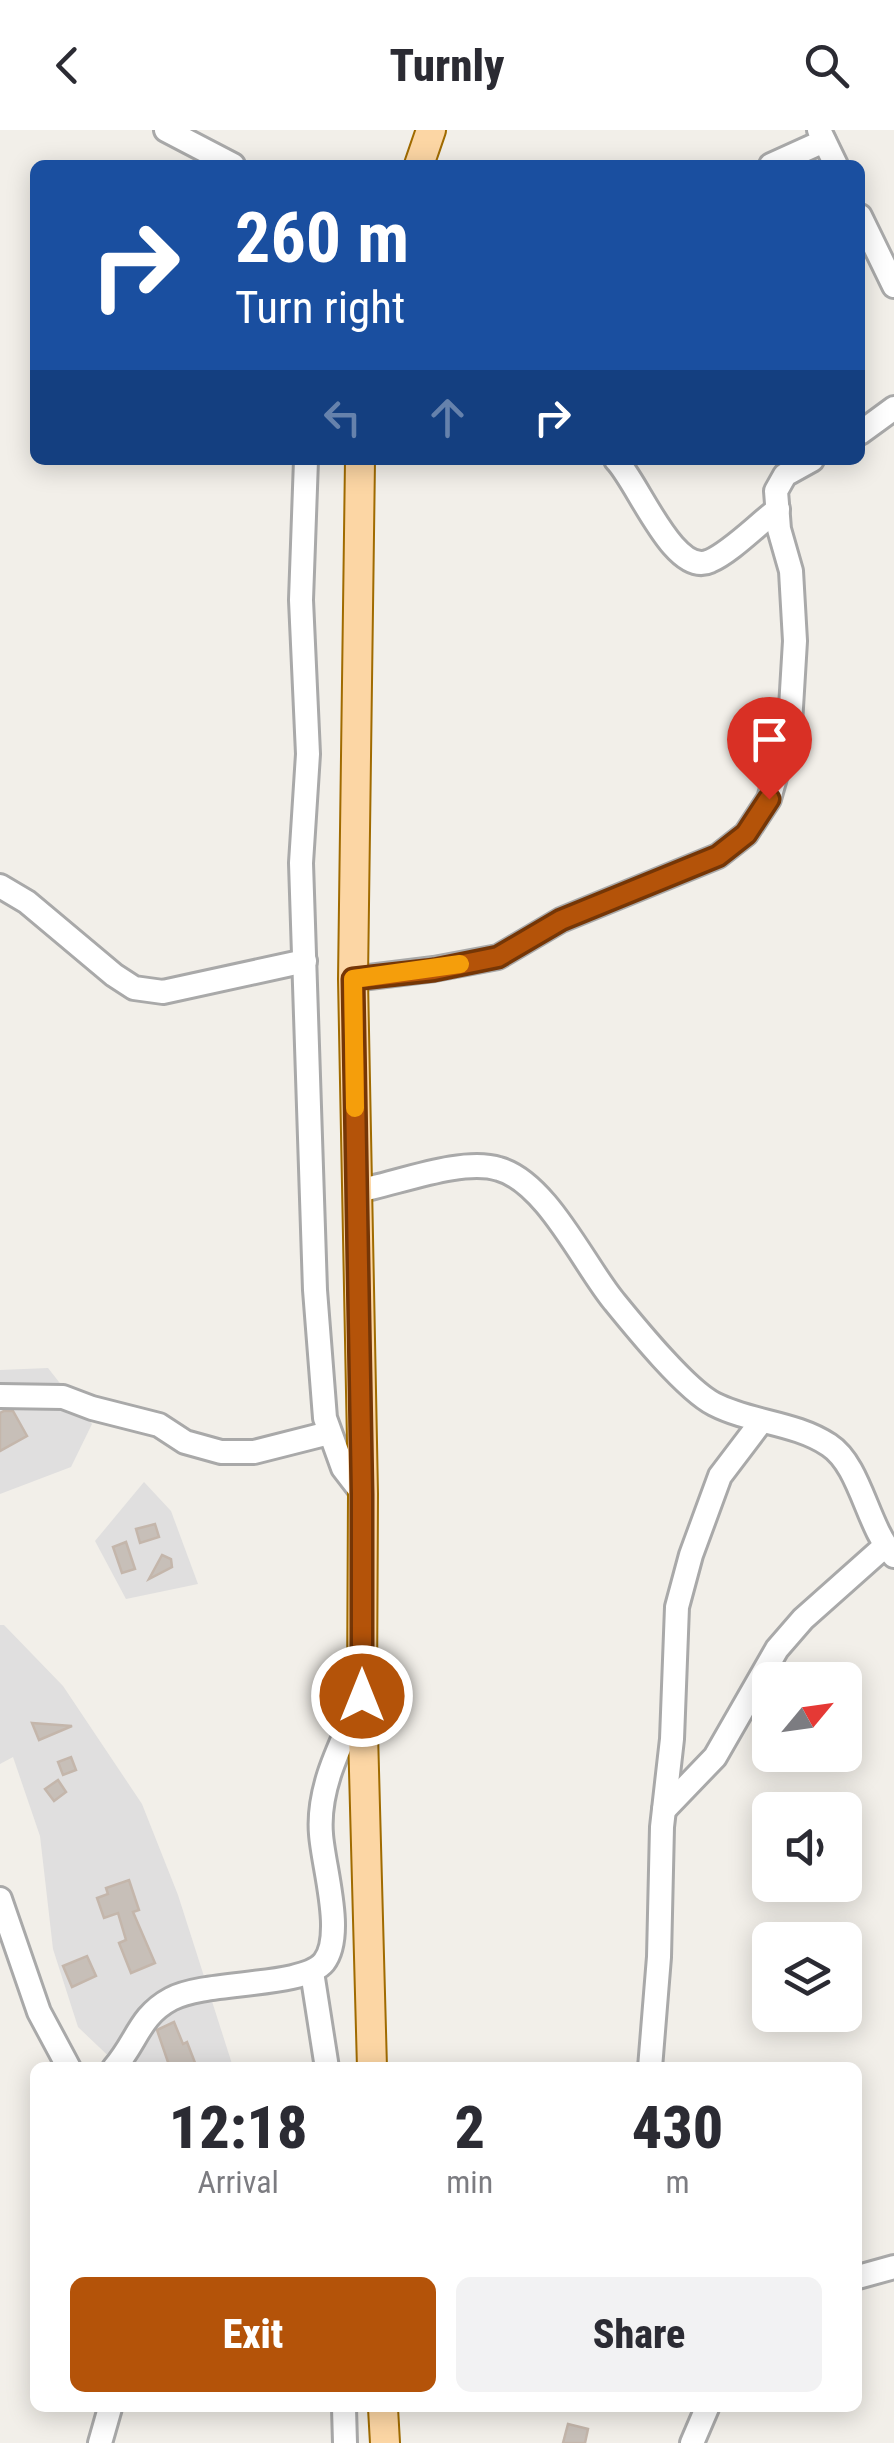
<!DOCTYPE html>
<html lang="en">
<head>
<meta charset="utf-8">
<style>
	:root { --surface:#fff; --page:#f2f2f3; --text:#2b2b33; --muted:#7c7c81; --accent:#b45309 }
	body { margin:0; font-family:"Roboto Condensed",sans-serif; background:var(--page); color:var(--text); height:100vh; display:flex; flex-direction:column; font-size:38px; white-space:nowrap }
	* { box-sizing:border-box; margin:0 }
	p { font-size:32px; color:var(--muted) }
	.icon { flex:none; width:55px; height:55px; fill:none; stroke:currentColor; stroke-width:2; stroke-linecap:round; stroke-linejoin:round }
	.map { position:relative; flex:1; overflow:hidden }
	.sheet { position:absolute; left:30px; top:1932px; width:832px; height:350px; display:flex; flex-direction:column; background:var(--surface); border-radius:15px; box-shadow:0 5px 25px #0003 }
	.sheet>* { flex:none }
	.banner { position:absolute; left:30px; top:30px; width:835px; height:305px; border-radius:15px; box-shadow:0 5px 25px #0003; background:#1a4fa0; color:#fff; overflow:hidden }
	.needle { width:65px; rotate:61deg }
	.tools { position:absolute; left:752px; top:1532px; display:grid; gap:20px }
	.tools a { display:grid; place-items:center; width:110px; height:110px; border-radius:15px; background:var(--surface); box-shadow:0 5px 25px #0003; font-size:50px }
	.pin { position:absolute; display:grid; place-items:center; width:85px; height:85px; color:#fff; margin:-102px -42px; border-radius:50% 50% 50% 0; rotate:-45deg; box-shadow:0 0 10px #0007 }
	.pin .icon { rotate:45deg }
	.me { position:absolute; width:110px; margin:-55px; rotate:0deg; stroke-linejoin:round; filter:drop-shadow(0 0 8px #0008) }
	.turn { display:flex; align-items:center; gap:35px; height:210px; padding:0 40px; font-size:45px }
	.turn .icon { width:130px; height:130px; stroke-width:2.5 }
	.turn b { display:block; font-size:70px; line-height:85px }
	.lanes { display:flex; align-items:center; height:95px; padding:0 40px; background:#0003; justify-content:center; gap:50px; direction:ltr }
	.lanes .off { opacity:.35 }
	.eta { display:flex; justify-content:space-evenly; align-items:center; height:170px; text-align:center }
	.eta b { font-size:60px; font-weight:800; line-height:70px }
	.cta { display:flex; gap:20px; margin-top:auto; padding:20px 40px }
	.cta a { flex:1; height:115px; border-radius:15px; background:var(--accent); color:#fff; font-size:40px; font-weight:800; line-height:115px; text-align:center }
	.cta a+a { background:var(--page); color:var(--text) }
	header { display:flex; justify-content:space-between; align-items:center; height:130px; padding:0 40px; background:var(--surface); font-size:45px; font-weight:800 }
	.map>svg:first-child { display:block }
	.residential { fill:#e0dfdf }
	.building { fill:#c7bfb8; stroke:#c4b6ab; stroke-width:2.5 }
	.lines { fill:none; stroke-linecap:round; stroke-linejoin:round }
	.minor-casing { stroke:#a9a9a9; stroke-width:28 }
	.major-casing { stroke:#a06b00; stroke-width:32 }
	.minor { stroke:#fff; stroke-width:22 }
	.major { stroke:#fcd6a4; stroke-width:28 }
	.route-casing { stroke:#753606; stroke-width:25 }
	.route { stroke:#b45309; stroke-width:18 }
	.slow { stroke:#f59e0b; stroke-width:18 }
</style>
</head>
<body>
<header><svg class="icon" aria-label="back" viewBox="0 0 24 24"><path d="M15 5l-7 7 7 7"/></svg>Turnly<svg class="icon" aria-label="search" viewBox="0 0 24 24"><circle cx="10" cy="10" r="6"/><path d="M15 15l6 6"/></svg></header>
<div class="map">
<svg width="894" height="2313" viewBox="0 0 894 2313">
	<rect width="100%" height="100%" fill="#f2efe9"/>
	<!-- residential -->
	<g class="residential">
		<polygon points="48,1238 92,1294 71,1337 0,1364 0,1240"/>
		<polygon points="144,1352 171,1381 198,1454 126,1469 95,1411"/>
		<polygon points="0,1495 4,1495 63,1556 142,1674 178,1765 233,1937 120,1937 78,1897 53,1819 40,1706 13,1627 0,1634"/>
	</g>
	<!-- building -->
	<g class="building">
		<polygon points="4,1281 13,1281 27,1306 0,1321 0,1283"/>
		<polygon points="155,1394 159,1407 140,1413 136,1399"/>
		<polygon points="126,1412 135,1439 122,1443 113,1417"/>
		<polygon points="162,1425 171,1429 172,1437 149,1449"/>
		<polygon points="32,1593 72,1596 39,1610"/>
		<polygon points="71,1627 76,1640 63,1645 58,1632"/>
		<polygon points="58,1650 66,1662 54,1671 45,1659"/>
		<polygon points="129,1750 139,1780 133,1782 155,1833 131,1843 119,1813 126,1810 118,1783 104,1788 97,1768 108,1764 106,1758"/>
		<polygon points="87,1826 96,1846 72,1857 63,1836"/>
		<polygon points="174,1892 183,1914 187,1912 197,1938 170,1938 157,1900"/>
		<polygon points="568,2294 588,2299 585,2313 563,2313"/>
	</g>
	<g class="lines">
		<!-- minor casing -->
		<g class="minor-casing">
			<g id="minor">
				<polyline points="166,0 233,35"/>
				<polyline points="819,0 836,35"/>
				<polyline points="771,35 824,11"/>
				<polyline points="860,86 894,156"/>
				<polyline points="860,303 894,278"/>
				<polyline points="306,330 301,470 308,624 301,733 315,1160 325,1288 343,1338 363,1364"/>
				<path d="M 616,330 C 638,352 674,448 710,431 C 731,422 758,394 778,379"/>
				<polyline points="0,756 27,772 114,845 134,858 163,862 305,831"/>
				<polyline points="353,849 434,839 498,827 561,790 718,726 746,704 769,669 790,594 795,511 791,441 779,399 776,361 785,345 812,330"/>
				<path d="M 357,1061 C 396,1054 462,1027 499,1039 C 546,1052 583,1133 613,1170 C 635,1197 685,1259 714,1274 C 751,1293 794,1292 829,1315 C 861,1336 867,1397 894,1426"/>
				<polyline points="0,1266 63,1267 92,1278 159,1295 185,1312 221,1322 254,1322 329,1303"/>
				<polyline points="664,1680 715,1627 777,1519 803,1489 885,1416"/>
				<polyline points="0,1769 39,1882 69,1938"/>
				<polyline points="312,1842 327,1938"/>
				<path d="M 114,1938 C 137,1912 139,1886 171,1869 C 206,1850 303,1858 324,1832 C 345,1805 323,1736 321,1704 C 317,1656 343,1610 362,1567"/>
				<polyline points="650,1938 659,1827 662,1697 672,1609 677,1477 691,1425 720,1346 761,1292"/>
				<polyline points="858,2147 894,2137"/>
				<polyline points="344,2278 345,2313"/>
				<polyline points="100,2313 110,2278"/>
				<polyline points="692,2313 707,2278"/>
			</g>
		</g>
		<!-- major casing -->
		<g class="major-casing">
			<g id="major">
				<polyline points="419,35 431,0"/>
				<polyline points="360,330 353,849 363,1364 362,1566 372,1938"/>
				<polyline points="383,2278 385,2313"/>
			</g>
		</g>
		<!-- minor -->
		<use href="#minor" class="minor"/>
		<!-- major -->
		<use href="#major" class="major"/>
	</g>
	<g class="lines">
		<!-- route casing -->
		<g class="route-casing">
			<polyline id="route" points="362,1566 362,1364 353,849 434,840 498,827 561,790 718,726 746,704 769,669"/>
		</g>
		<!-- route -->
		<use href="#route" class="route"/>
		<!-- slow -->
		<polyline class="slow" points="355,978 353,849 460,834"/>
	</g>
</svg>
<div class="tools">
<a><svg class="needle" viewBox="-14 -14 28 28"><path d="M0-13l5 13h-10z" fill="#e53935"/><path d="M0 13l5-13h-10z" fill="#7c7c81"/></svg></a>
<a><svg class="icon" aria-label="sound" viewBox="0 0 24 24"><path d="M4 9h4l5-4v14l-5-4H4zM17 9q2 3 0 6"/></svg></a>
<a><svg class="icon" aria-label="layers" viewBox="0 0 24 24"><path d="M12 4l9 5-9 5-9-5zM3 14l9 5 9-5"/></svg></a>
</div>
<div class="pin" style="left:769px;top:669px;background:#d93025"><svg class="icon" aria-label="arrive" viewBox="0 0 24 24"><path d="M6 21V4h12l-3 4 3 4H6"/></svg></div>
<svg class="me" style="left:362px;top:1566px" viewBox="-20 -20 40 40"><circle r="17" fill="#b45309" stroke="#fff" stroke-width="3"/><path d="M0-11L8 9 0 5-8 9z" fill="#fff"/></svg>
<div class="banner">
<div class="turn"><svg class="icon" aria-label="right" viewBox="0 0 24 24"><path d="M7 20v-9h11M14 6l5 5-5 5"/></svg><div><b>260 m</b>Turn right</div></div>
<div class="lanes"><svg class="icon off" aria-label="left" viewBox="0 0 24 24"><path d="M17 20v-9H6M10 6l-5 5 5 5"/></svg><svg class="icon off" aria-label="ahead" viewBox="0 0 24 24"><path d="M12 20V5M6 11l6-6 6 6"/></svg><svg class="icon" aria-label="right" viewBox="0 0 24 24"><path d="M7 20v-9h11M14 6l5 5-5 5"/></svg></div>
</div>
<section class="sheet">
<div class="eta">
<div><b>12:18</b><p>Arrival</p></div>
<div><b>2</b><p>min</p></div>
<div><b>430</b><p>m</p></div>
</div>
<div class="cta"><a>Exit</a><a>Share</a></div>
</section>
</div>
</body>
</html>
